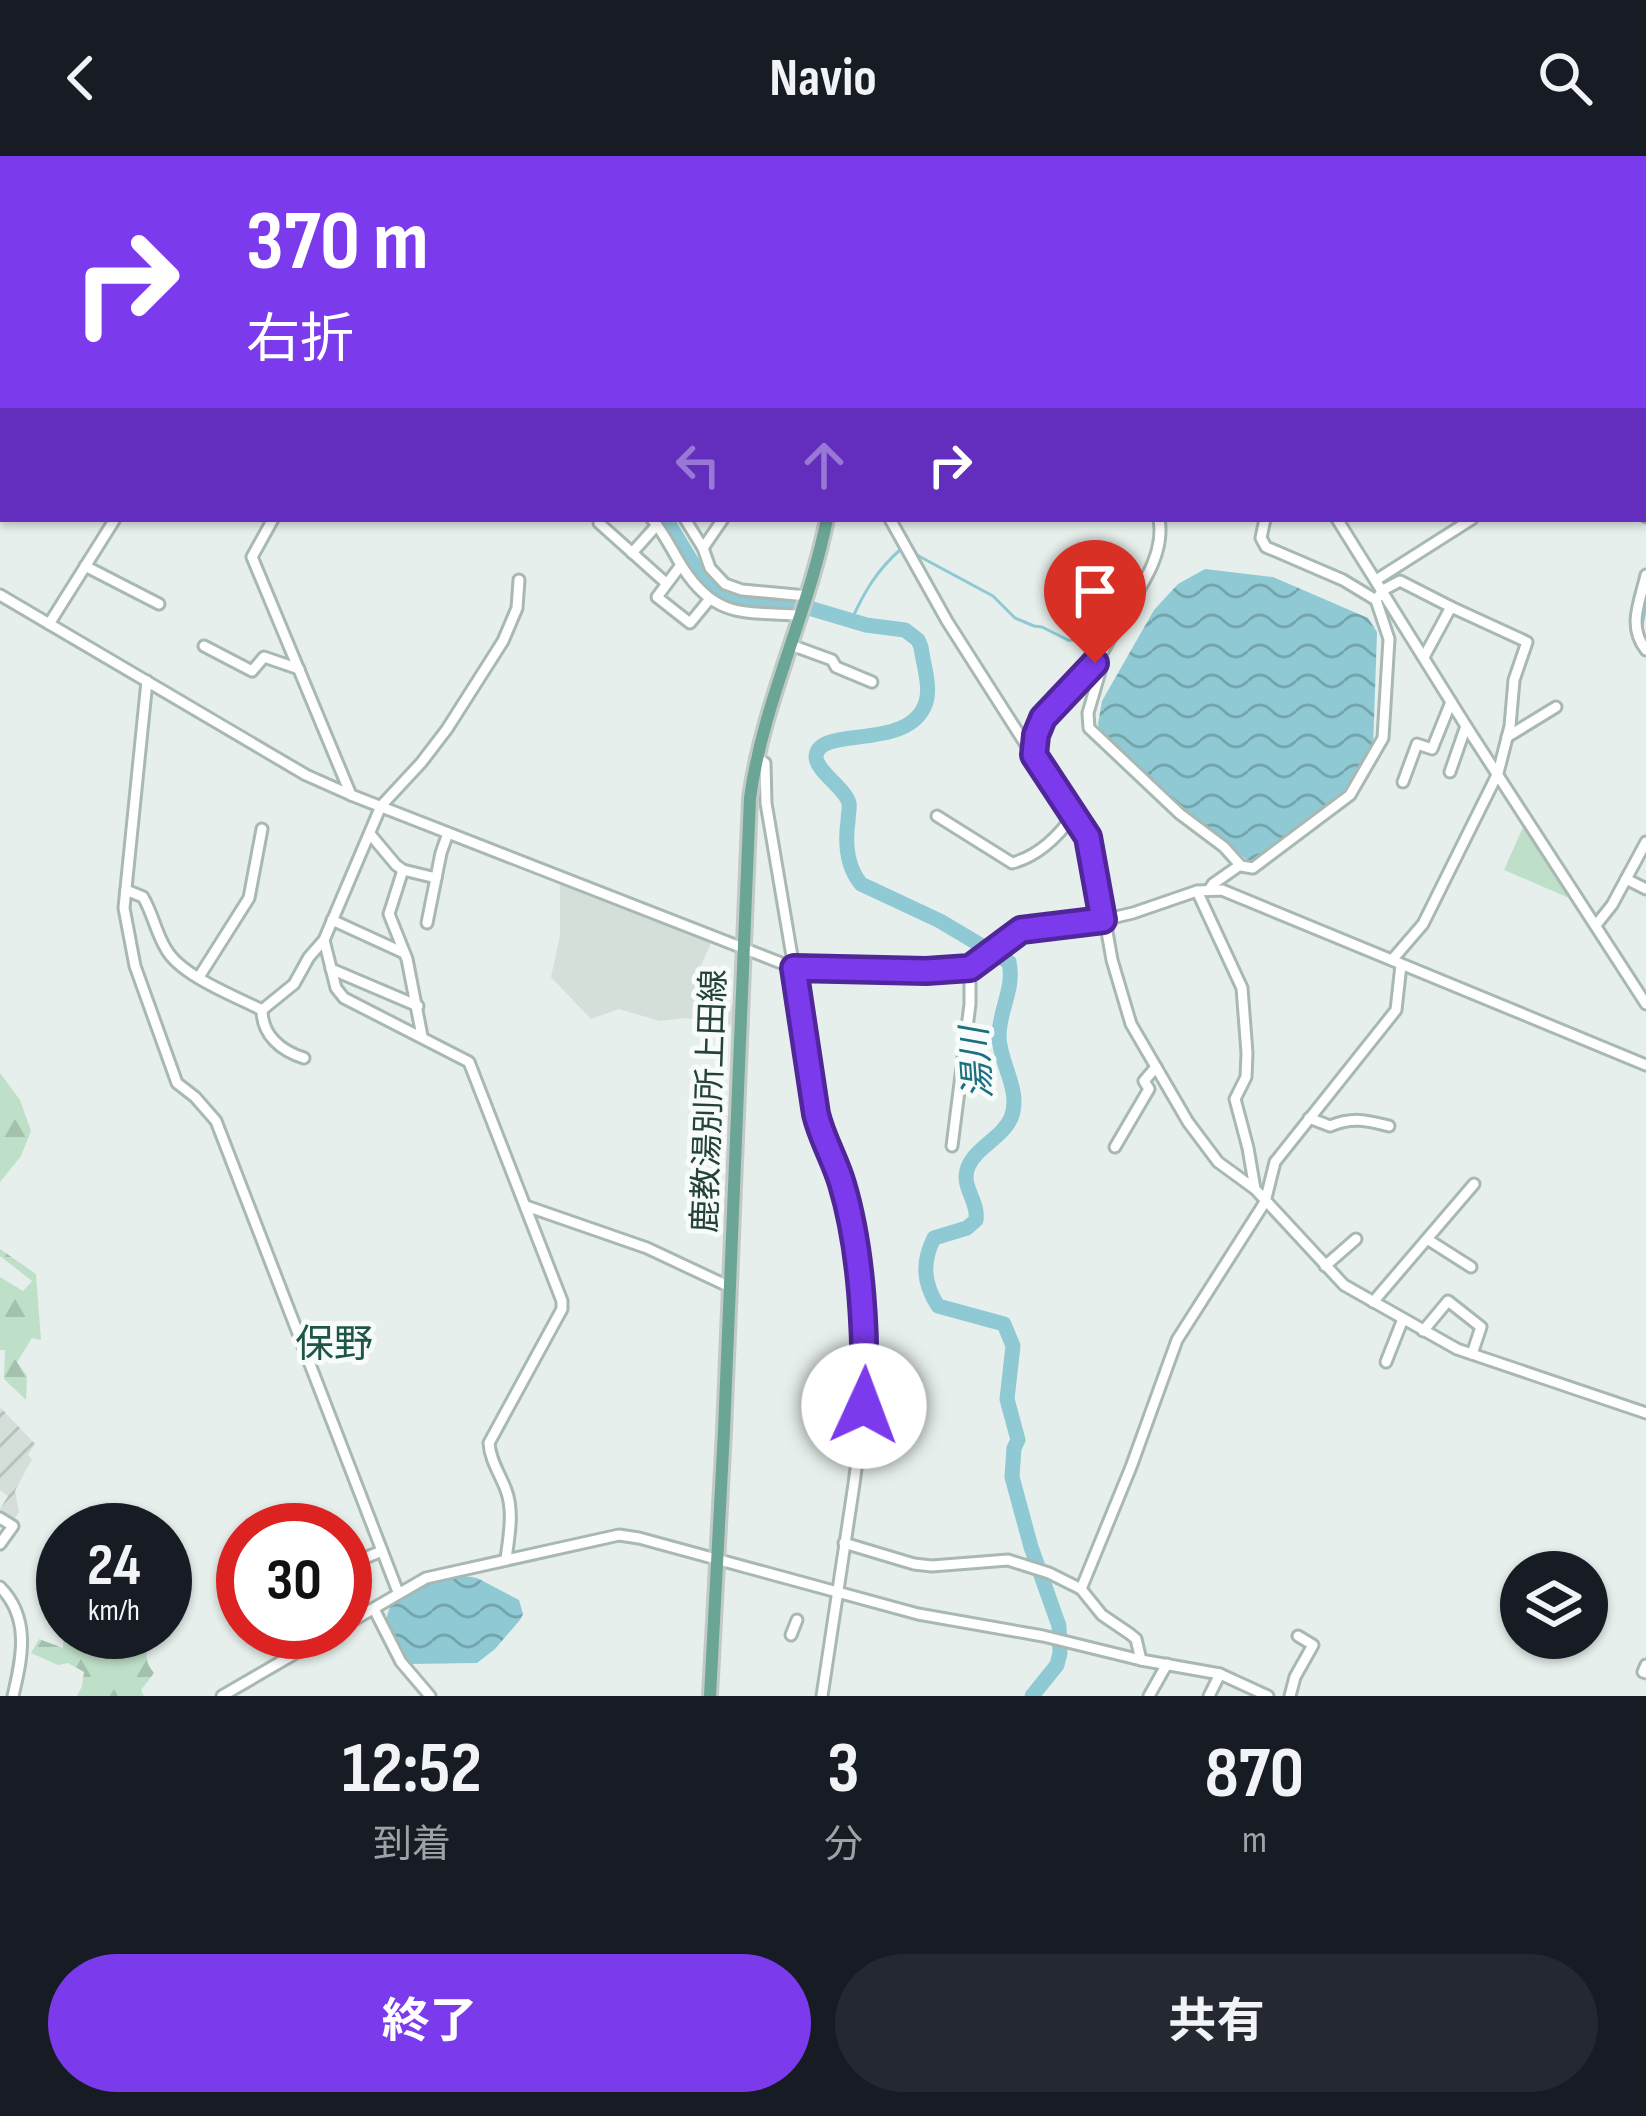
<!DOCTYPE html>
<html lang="ja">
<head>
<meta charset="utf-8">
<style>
	:root { --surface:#171b24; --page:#242831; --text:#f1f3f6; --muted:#9ea1a6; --accent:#7c3aed }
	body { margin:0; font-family:"Sofia Sans Condensed","Noto Sans JP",sans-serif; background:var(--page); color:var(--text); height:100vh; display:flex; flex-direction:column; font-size:45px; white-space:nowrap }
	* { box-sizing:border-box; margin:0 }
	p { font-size:39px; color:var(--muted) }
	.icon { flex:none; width:66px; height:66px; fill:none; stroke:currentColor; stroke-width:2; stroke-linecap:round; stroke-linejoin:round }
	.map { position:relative; height:1540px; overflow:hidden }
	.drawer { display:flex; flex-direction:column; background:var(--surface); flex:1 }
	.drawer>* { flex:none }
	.guide { position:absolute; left:0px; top:0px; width:1647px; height:366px; box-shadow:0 3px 9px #0004; background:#7c3aed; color:#fff; overflow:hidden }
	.controls { position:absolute; left:1500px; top:1395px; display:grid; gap:24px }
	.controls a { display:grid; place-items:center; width:108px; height:108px; border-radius:50%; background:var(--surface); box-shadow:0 3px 9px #0004; font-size:60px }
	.speed { position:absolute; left:36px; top:1347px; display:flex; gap:24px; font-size:60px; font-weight:700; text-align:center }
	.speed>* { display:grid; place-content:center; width:156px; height:156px; border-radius:50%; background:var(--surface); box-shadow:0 3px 9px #0004; line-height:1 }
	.speed small { font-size:30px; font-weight:400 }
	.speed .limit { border:18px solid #d22; background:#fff; color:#111 }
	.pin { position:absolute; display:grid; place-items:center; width:102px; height:102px; color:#fff; margin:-123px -51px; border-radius:50% 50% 50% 0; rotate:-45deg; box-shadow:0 0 12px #0007 }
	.pin .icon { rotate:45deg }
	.me { position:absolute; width:132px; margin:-66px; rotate:2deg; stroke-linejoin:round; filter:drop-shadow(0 0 9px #0008) }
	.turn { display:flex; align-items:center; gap:42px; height:252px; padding:0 48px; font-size:54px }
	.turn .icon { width:156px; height:156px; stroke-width:2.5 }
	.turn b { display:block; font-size:84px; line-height:102px }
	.lanes { display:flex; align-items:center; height:114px; padding:0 48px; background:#0003; justify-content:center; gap:60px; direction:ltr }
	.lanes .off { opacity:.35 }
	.eta { display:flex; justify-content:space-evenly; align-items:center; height:204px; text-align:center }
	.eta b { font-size:72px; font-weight:700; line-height:84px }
	.cta { display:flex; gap:24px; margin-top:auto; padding:24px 48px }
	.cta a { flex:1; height:138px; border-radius:72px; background:var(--accent); color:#fff; font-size:48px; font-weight:700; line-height:138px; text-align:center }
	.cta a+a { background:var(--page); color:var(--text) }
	header { display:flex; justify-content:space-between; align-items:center; height:156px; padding:0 48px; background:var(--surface); font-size:54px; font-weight:700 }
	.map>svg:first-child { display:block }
	.built { fill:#d4dfda }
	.industrial { fill:url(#industrial-furrows) }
	.green { fill:#bfe0c8 }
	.forest { fill:url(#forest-firs) }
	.water { fill:url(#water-waves) }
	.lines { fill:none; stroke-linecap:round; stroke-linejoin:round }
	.stream { stroke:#8ec9d4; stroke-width:3 }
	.river { stroke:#8ec9d4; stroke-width:15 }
	.minor-casing { stroke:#a8b8b2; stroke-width:15 }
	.major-casing { stroke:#c2cac8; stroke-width:18 }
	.minor { stroke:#fff; stroke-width:9 }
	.major { stroke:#6aa596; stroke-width:12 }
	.route-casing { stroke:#51269a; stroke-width:30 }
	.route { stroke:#7c3aed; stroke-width:21 }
	.labels { text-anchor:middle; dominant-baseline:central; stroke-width:10; stroke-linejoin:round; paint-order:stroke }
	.street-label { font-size:33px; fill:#24423a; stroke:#f7fbf9 }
	.water-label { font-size:36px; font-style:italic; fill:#1c6f80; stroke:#f7fbf9 }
	.quarter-label { font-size:39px; fill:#1f5548; stroke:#f7fbf9 }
</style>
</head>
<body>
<header><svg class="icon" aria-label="back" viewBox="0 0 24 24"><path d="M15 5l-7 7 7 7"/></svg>Navio<svg class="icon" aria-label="search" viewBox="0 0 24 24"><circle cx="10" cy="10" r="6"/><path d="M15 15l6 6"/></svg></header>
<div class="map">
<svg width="1646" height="1540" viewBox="0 0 1646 1540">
	<defs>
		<pattern id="industrial-furrows" width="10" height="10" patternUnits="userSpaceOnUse" patternTransform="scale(3)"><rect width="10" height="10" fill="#d4dfda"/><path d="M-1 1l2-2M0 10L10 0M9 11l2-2" fill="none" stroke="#b6c1bc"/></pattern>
		<pattern id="forest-firs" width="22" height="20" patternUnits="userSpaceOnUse" patternTransform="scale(3)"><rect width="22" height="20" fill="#bfe0c8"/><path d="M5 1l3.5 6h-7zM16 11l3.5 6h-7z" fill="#a4c1ad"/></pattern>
		<pattern id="water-waves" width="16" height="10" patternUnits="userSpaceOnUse" patternTransform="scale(3)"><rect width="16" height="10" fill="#8ec9d4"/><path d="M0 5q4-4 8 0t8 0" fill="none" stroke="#74a5ad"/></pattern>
	</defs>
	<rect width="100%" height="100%" fill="#e6efeb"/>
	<!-- built -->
	<polygon class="built" points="560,726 712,785 694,824 705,829 703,836 733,850 732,869 686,862 660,865 619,853 591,863 551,821 560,780"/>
	<!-- industrial -->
	<polygon class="industrial" points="0,1251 35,1288 28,1299 32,1303 15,1335 19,1356 11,1367 0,1360 0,1353 8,1340 0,1334"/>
	<!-- green -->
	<polygon class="green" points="1524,669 1569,742 1504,714"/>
	<!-- forest -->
	<g class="forest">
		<polygon points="0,917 20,944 31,975 21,1000 0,1026"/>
		<polygon points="0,1093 36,1118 41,1184 32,1182 17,1206 27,1220 26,1244 4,1223 5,1194 0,1194 0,1121 23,1135 32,1125 0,1100"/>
		<path d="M 64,1476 L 141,1476 L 152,1485 C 144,1498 145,1506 154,1517 L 141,1534 L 144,1540 L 77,1540 L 82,1530 L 84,1516 L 68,1507 L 58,1509 L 31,1497 L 39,1483 L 63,1492 Z"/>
	</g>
	<!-- water -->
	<g class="water">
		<polygon points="1205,413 1273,421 1368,462 1377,476 1373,592 1363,613 1330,650 1251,707 1140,618 1101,577 1098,568 1102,545 1154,454 1178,428"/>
		<path d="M 459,1419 L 477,1422 L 519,1444 L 523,1458 L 520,1464 L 495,1493 L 477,1507 L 409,1508 C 402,1497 386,1477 387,1464 C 388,1433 436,1424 459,1419 Z"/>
	</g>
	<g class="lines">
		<!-- stream -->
		<g class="stream">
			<polyline points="913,397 993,440 1015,462 1034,470 1042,471 1068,484 1101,487"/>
			<polyline points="1646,450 1641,474 1646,483"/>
			<path d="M 851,465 C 864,436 877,414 901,393 L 904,394"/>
		</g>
		<!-- river -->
		<g class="river">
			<polyline points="162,0 165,3"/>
			<path d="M 666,363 L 701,421 L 719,437 L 740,445 L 799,449 L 866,469 L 905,474 L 918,484 L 921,491 C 923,507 931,531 926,546 C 910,597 817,568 816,601 C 816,615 845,632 849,647 C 850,652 848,659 848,665 C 845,687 846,710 861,728 L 940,765 L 1009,806 C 1015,832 999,854 999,880 C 999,907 1022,934 1011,962 C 1002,982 976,991 968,1011 C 960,1030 979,1045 976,1064 L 967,1072 L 934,1082 C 922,1106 923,1127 938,1150 L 1004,1168 L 1013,1190 L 1007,1243 L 1018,1284 L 1014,1292 L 1012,1321 L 1031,1391 L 1059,1470 L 1060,1497 L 1057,1509 L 1032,1540"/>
		</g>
		<!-- minor casing -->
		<g class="minor-casing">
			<g id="minor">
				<polyline points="20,0 24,3"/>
				<polyline points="97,0 97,3"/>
				<polyline points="253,0 258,3"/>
				<polyline points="1098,0 1100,3"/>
				<polyline points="1644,0 1646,9"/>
				<polyline points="125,3 129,0"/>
				<polyline points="282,3 299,0"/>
				<polyline points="1410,3 1415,0"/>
				<polyline points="0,104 3,99"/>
				<polyline points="0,130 3,132"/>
				<polyline points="1644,253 1646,252"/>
				<polyline points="1644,358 1646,361"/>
				<polyline points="273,363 252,401 351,639"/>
				<path d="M 652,363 C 665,378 672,395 683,412 C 716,463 745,456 800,459"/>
				<polyline points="685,363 703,392 710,412 725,428 742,434 807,440"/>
				<polyline points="890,363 947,465 1049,625 1084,671 1092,691 1112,804 1131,868 1188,966 1218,1006 1255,1033 1344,1129 1457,1193 1646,1257"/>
				<polyline points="1265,363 1261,382 1266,391 1343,424 1376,444 1383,434 1400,425 1451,451"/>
				<polyline points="1337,363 1466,570 1646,848"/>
				<polyline points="599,367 666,427"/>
				<polyline points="703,392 723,363"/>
				<polyline points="632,397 657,369"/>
				<polyline points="681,409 657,441 690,467 709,444"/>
				<polyline points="85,410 159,448"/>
				<path d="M 1646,419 C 1640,446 1627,470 1646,494"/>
				<polyline points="1376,424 1472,363"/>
				<polyline points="0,439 306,619 351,639 794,812 926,815 970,812 1021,774 1103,764 1133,757 1197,735 1222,734 1646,909"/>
				<polyline points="49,468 115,363"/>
				<polyline points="791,489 832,504 836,511 872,526"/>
				<polyline points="204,490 252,515 264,501 299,513"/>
				<polyline points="1099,501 1102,509 1088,557 1089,572 1180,658 1224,691 1241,710 1253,712 1350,639 1383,582 1389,483 1376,444"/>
				<polyline points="147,525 124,752 135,810 177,927 195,941 216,965 398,1436"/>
				<polyline points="1507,581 1556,551"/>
				<path d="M 1034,600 C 1039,551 1067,542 1095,507 C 1104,495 1111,480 1119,467 C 1137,436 1166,400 1159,363"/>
				<polyline points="756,601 765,607 766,647 794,812 808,915 821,979 839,1018 846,1045 866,1190 864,1250 854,1328 822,1540"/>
				<polyline points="1450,616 1466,570"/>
				<polyline points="1403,626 1417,588 1432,593 1451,546"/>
				<path d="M 937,660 L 1012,707 C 1039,700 1058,681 1074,658"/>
				<polyline points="370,678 396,709 403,714 389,758 407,803 422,880"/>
				<polyline points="403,714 436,722"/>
				<polyline points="1626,723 1646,733"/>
				<path d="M 126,734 L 143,741 C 153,758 156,777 166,793 C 181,820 235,840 262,854 L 294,828 L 309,801 L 324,784 L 381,650 L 421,607 L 447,573 L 503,485 L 517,452 L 519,424"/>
				<polyline points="1209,734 1213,728 1240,709"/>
				<polyline points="1197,735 1242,832 1247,897 1246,921 1235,943 1248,992 1255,1033"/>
				<polyline points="332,764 404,797"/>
				<polyline points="427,767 441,697 448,677"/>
				<polyline points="1596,769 1612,749 1646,686"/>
				<path d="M 324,784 L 336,832 L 344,842 L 469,906 L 562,1145 L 562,1153 L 489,1287 C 490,1304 500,1318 506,1334 C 514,1355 509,1380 506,1403"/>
				<polyline points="1392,804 1423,768 1498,617 1510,570 1514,524 1527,486 1451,451 1424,501"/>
				<polyline points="331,813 418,850"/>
				<polyline points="199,821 249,742 262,673"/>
				<path d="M 262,854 C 262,879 281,895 304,902"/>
				<path d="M 1309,962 L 1330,970 C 1352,961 1366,964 1389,970"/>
				<polyline points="952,990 970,848 970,812"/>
				<polyline points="1115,991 1149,933 1144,925 1156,911"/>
				<polyline points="526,1050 647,1092 730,1131"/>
				<polyline points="1427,1083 1471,1111"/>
				<polyline points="1325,1110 1356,1083"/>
				<polyline points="1373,1146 1474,1028"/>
				<polyline points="1423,1175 1448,1145 1481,1171 1472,1198"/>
				<polyline points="1386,1206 1403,1163"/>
				<polyline points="0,1362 13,1370 0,1388"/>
				<polyline points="844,1387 914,1408 932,1410 1008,1404 1049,1417 1081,1433 1102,1459 1130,1478 1136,1483 1141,1504"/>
				<polyline points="345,1410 382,1395"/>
				<path d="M 0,1431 C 31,1462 22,1502 13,1540"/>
				<polyline points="1081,1433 1131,1311 1177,1184 1265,1046 1275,1006 1396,854 1401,809"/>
				<polyline points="374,1453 401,1506 430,1540"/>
				<polyline points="345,1469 426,1422 619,1379 639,1382 918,1458 1043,1480 1141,1504 1220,1518 1268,1540"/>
				<polyline points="791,1479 797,1464"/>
				<polyline points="1646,1509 1643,1516 1646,1517"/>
				<polyline points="222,1540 332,1476"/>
				<polyline points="1149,1540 1167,1508"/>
				<polyline points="1209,1540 1220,1518"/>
				<polyline points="1290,1540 1295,1521 1313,1489 1298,1480"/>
			</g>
		</g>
		<!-- major casing -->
		<g class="major-casing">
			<g id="major">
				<polyline points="914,0 924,3"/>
				<polyline points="890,3 891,0"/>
				<polyline points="1020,3 1028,0"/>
				<path d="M 710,1540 L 724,1275 L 750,642 C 763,546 808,458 827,363"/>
			</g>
		</g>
		<!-- minor -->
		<use href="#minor" class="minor"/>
		<!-- major -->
		<use href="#major" class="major"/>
	</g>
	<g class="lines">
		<!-- route casing -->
		<g class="route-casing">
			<path id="route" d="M 864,1250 C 866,1181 862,1094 842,1028 C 835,1004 822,983 816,958 L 794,812 L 926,815 L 970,812 L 1021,774 L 1103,764 L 1088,681 L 1034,599 L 1036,579 L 1043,562 L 1095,507"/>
		</g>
		<!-- route -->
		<use href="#route" class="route"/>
	</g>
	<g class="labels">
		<!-- street labels -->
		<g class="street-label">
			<text transform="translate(710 945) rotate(-88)">鹿教湯別所上田線</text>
		</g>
		<!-- water labels -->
		<g class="water-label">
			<text transform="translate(978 907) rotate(-94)">湯川</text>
		</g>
		<!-- quarter labels -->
		<g class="quarter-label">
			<text x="334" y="1189">保野</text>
		</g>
	</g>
</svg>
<div class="controls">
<a><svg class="icon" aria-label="layers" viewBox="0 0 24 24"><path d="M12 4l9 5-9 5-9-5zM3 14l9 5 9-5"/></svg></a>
</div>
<div class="speed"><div>24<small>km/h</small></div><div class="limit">30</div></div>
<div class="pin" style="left:1095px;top:507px;background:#d93025"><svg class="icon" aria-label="arrive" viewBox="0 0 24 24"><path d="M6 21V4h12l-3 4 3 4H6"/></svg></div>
<svg class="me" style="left:864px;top:1250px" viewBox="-20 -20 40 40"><circle r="19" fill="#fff"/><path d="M0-13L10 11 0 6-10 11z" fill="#7c3aed"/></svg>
<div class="guide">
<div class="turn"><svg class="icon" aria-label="right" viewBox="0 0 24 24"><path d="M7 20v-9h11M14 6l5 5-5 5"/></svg><div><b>370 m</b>右折</div></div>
<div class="lanes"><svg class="icon off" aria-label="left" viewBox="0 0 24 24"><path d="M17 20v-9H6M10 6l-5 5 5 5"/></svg><svg class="icon off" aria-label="ahead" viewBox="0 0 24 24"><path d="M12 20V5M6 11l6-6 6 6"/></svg><svg class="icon" aria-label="right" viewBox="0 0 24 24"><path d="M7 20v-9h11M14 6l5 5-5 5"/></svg></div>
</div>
</div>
<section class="drawer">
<div class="eta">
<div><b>12:52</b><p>到着</p></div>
<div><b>3</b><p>分</p></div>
<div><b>870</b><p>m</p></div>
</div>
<div class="cta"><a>終了</a><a>共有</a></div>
</section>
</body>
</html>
